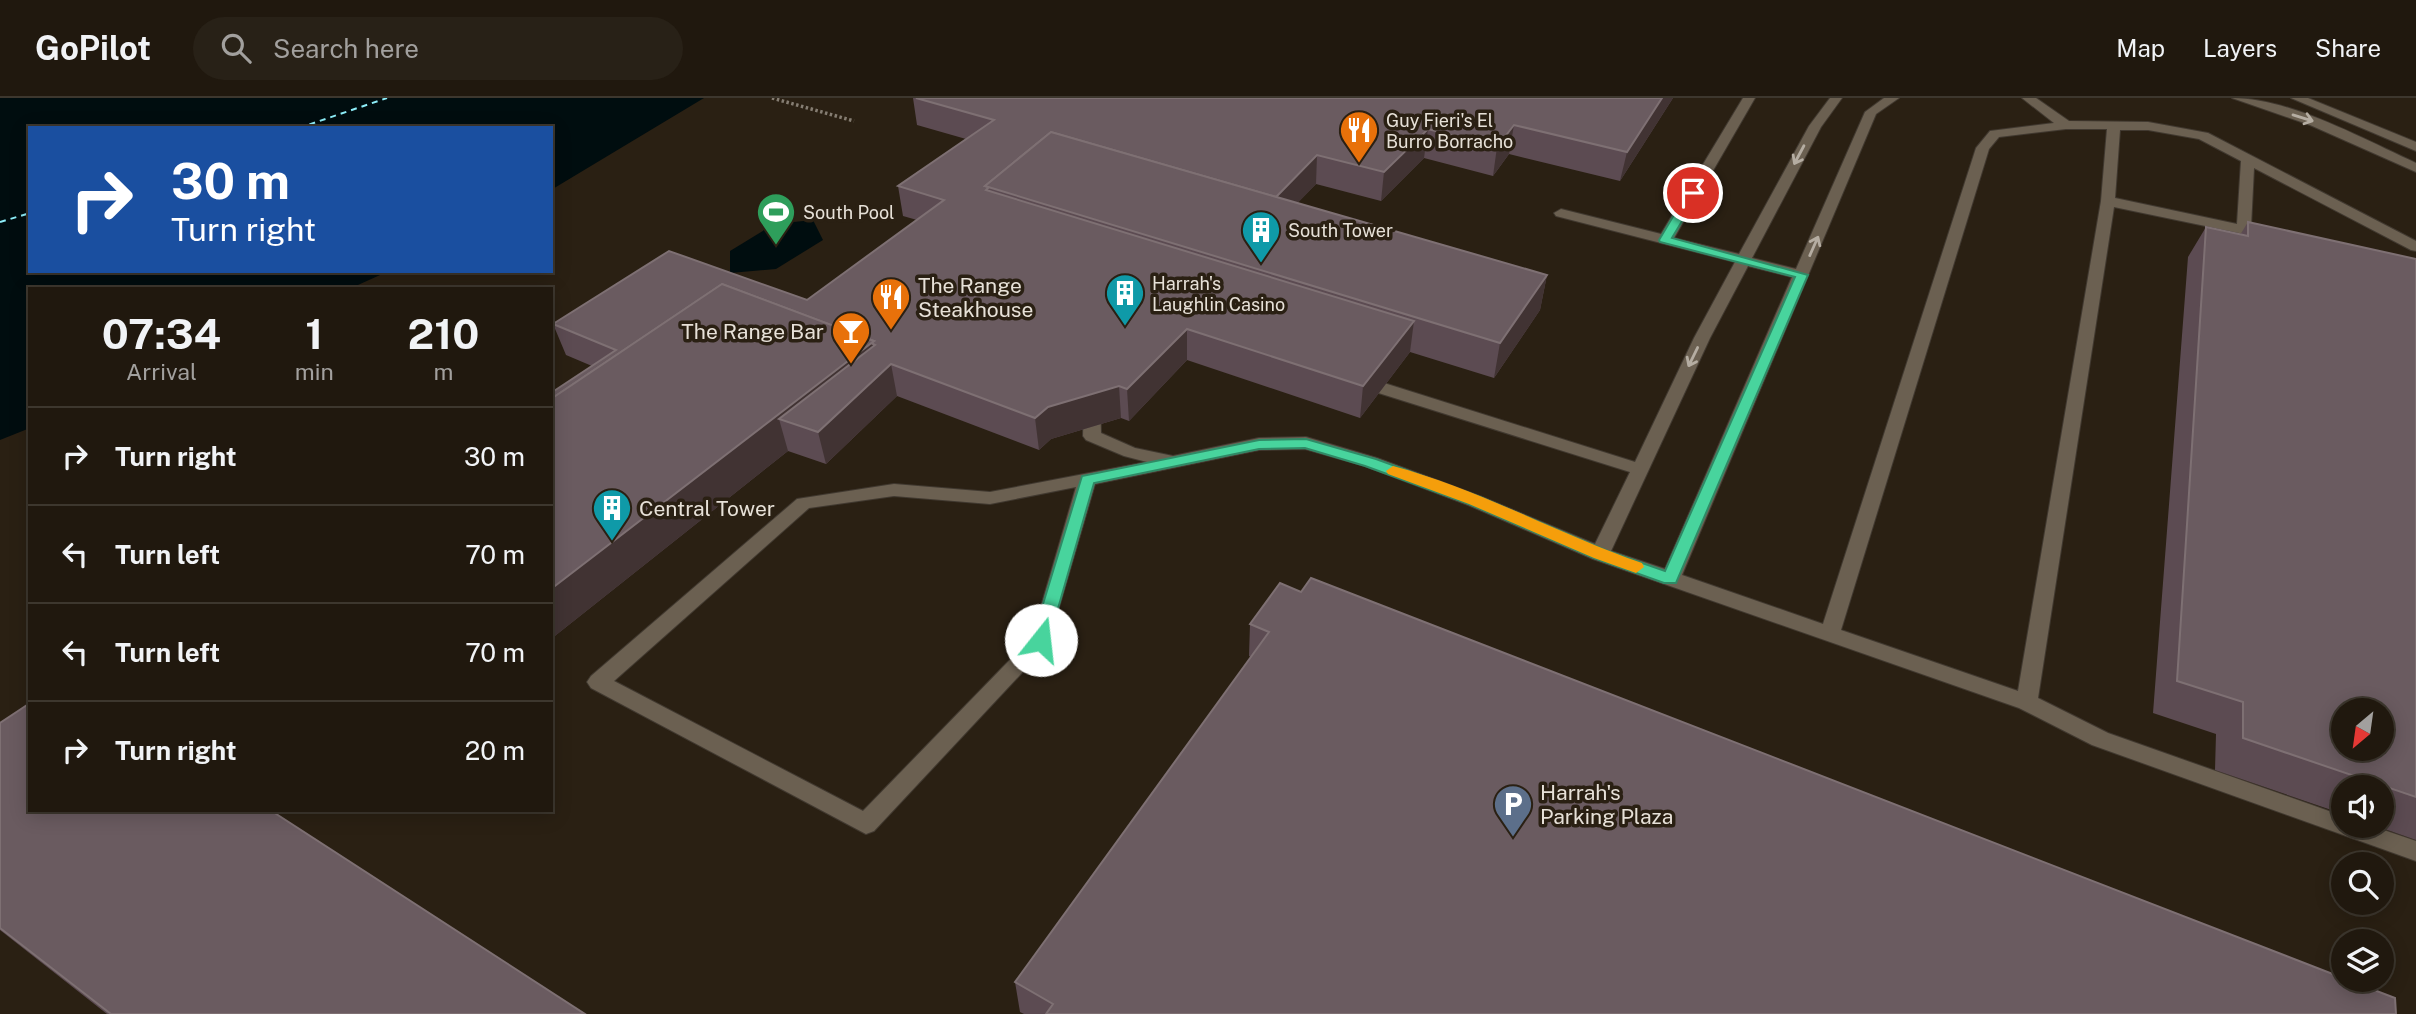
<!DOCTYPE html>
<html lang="en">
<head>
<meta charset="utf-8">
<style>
	:root { --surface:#20180e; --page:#282117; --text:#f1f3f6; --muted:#a2a09e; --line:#3d372e }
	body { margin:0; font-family:"Public Sans",sans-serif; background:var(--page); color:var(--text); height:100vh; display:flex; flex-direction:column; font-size:26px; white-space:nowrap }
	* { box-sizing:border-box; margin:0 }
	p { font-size:23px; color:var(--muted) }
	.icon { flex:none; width:38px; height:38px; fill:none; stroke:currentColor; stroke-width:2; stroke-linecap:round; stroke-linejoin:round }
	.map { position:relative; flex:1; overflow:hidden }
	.panel { position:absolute; left:28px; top:189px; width:525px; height:525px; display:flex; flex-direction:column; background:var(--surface); border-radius:0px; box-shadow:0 4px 18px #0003,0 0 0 2px var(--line) }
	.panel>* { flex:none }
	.top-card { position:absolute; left:28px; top:28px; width:525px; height:147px; border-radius:0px; box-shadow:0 4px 18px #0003,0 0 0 2px var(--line); background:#1a4fa0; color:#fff; overflow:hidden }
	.needle { width:46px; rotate:209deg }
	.buttons { position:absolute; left:2331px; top:600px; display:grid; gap:14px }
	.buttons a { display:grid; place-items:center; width:63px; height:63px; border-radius:50%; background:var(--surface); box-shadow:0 4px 18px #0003,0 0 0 2px var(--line); font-size:35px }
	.pin { position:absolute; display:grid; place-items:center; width:60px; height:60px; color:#fff; margin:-30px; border:4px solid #fff; border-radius:50%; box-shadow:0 2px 7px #0007 }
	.me { position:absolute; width:77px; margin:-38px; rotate:16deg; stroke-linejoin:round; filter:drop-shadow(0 0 5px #0008) }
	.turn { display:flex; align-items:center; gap:24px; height:147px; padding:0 28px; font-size:32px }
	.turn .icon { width:91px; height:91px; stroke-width:2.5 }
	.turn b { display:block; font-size:49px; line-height:60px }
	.eta { display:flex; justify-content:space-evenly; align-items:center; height:119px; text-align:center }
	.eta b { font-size:42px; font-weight:700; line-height:49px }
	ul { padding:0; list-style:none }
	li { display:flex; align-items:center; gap:21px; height:98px; padding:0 28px; border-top:2px solid var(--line) }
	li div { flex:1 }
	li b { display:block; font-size:26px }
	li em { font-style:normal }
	header { display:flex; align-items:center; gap:42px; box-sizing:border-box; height:98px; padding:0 35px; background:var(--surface); border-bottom:2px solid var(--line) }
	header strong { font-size:33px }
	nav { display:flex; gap:38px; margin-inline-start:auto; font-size:24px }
	.search { width:490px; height:63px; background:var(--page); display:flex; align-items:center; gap:18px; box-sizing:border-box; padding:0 24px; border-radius:38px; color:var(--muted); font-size:26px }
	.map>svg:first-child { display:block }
	.water { fill:#000d0f }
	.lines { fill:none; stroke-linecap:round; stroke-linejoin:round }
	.ferry { stroke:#8deef9; stroke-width:2; stroke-dasharray:6 5; stroke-linecap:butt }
	.service-casing { stroke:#413930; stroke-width:2 }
	.path { stroke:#857d72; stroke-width:3.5; stroke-dasharray:2.5 2.5; stroke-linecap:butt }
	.service { fill:#6b6051; fill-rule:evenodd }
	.wall { fill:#5c4b52 }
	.shaded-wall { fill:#413333 }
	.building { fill:#6a5b60; stroke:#7e7073; stroke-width:2; fill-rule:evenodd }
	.oneway { stroke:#b5ada2 }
	.route { fill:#48d49d; stroke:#2f8a66; stroke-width:2 }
	.slow { fill:#f59e0b }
	.labels { text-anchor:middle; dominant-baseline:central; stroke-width:7; stroke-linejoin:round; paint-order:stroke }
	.far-poi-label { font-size:18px; fill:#e7e1d8; stroke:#2a2013; text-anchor:start }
	.poi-label { font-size:21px; fill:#e7e1d8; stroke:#2a2013; text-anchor:start }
</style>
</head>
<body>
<header>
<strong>GoPilot</strong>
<div class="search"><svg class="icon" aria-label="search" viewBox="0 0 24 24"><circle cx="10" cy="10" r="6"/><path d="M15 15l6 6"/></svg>Search here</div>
<nav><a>Map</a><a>Layers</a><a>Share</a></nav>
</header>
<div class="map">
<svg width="2416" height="916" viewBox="0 0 2416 916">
	<rect width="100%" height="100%" fill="#2a2013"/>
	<!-- water -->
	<g class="water">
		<polygon points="0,0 704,0 551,92 551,30 30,30 30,173 389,173 349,191 30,191 30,330 0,342"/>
		<polygon points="813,122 823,142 776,171 730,175 730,153 774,126"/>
	</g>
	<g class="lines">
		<!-- ferry -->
		<g class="ferry">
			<polyline points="299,30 387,0"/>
			<polyline points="0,124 30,115"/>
		</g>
		<!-- service casing -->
		<g class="service-casing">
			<g id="service">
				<path d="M 1743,0 L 1755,0 L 1674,140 L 1739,156 L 1809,28 L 1830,0 L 1842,0 L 1821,29 L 1752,160 L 1796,171 L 1865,14 L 1884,0 L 1899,0 L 1876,16 L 1682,477 L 1823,526 L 1976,50 L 1990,33 L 2054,25 L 2022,0 L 2036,0 L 2069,23 L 2148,24 L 2208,35 L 2416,143 L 2416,153 L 2411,152 L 2254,70 L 2251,129 L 2273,134 L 2275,137 L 2273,140 L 2268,141 L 2114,109 L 2038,600 L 2108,635 L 2343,718 L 2343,728 L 2372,728 L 2416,743 L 2416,763 L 2092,647 L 2019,610 L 1593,461 L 1468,407 L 1365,368 L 1305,351 L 1259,352 L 1095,386 L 1048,547 L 874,733 L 866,736 L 591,590 L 587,584 L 591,578 L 797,401 L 894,386 L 990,394 L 1147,364 L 1124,358 L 1086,342 L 1083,338 L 1084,303 L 1092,298 L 1100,303 L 1101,335 L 1135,350 L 1173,358 L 1259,340 L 1306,339 L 1377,360 L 1482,399 L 1595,446 L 1630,374 L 1353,287 L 1351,283 L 1359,278 L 1365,279 L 1635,364 L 1694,240 L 1735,164 L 1556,118 L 1554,115 L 1561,111 L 1661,136 ZM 2066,31 L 2107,31 L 2101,103 L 2018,593 L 1841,532 L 1989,51 L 1999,39 ZM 2120,32 L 2148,32 L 2199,41 L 2241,63 L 2237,126 L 2115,100 ZM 1748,168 L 1792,179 L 1665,471 L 1611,453 L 1710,240 ZM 1076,389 L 1032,539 L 863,713 L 614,583 L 809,410 L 894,398 L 990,406 Z"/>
				<path d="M 2232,0 C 2290,0 2363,41 2416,65 L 2416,74 L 2310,27 Z"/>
				<polygon points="2291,0 2308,0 2416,44 2416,53"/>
			</g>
		</g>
		<!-- path -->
		<polyline class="path" points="772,0 854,23"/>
		<!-- service -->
		<use href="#service" class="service"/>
	</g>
	<!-- wall -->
	<g class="wall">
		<polygon points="913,0 1673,0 1620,83 1509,56 1493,78 1424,60 1381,103 1316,86 1297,105 1547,177 1540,212 1494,280 1410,254 1360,320 1187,262 1129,323 1121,320 1051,341 1039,352 897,298 826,366 788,353 551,541 551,295 592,268 566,257 553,226 807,202 917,122 903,118 898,88 966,41 917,27"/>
		<polygon points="2248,124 2416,161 2416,742 2376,728 2382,728 2382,690 2343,690 2343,716 2215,672 2216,636 2153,615 2188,159 2206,129 2240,137"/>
		<polygon points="1301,494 2396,916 1024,916 1020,914 1015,884 1251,559 1249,558 1250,526"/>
		<polygon points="0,625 585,916 107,916 0,832"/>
	</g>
	<!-- shaded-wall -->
	<g class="shaded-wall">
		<polygon points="1662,0 1673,0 1620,83 1627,54"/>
		<polygon points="1514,27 1509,56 1493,78 1497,49"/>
		<polygon points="1428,31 1424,60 1381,103 1384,74"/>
		<polygon points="1317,57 1316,86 1272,132 1273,102"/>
		<polygon points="1547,177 1540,212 1494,280 1500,245"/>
		<polygon points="1414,223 1410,254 1360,320 1363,288"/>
		<polygon points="1187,231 1187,262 1129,323 1127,291"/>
		<polygon points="874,243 891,266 897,298 826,366 818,334 779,321 788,353 551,541 551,491"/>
		<polygon points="1119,288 1121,320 1051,341 1039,352 1035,320 1048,309"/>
	</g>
	<!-- building -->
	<g class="building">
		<polygon points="916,0 1662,0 1627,54 1514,27 1497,49 1428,31 1384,74 1317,57 1276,99 1051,34 985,88 989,89 986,92 1414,223 1363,288 1187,231 1127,291 1119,288 1048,309 1035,320 891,266 818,334 779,321 875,247 871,245 874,243 722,186 551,301 551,295 616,252 553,226 669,153 807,202 944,102 898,88 994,22"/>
		<polygon points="1051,34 1547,177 1500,245 985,88"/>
		<path d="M 2248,124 L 2416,161 L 2416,699 L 2243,640 L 2243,604 L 2177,583 L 2206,129 L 2248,138 ZM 2343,612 L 2382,612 L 2382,651 L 2343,651 Z"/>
		<polygon points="722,186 874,243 551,491 551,301"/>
		<polygon points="1311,480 2343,880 2343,882 2348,882 2395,900 2396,916 1046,916 1053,906 1015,884 1269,534 1250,526 1280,485 1301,494"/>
		<polygon points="30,605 30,712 270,712 585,916 111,916 0,830 0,625"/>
	</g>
	<!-- one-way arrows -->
	<defs><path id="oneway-shaft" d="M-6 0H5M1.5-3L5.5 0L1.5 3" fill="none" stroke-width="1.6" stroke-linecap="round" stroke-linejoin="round" transform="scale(1.75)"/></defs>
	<g class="oneway">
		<use href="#oneway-shaft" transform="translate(2303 20) rotate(17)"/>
		<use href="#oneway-shaft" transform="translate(1799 57) rotate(118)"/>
		<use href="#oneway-shaft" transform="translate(1814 148) rotate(-66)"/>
		<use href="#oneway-shaft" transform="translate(1693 259) rotate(116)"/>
	</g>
	<!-- route -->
	<polygon class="route" points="1693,91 1699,95 1672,140 1808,177 1676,485 1664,485 1594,460 1469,406 1365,368 1305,350 1259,351 1094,385 1049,542 1047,546 1035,546 1032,542 1082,378 1259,342 1306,341 1376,361 1480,399 1605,452 1665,473 1795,179 1660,144 1659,142 1687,95"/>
	<!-- slow -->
	<path class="slow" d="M 1393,368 C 1479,391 1558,436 1642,465 L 1644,469 L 1636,475 L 1594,460 L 1469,406 L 1388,376 L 1386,373 Z"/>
	<!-- icons -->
	<defs>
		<g id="restaurant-pin" transform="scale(2.0125)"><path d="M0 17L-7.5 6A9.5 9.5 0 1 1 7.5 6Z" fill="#e8710a" stroke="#2a2013"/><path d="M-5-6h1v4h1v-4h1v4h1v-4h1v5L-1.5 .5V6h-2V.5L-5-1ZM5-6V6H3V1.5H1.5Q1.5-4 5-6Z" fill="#fff"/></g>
		<g id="stadium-pin" transform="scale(2.0125)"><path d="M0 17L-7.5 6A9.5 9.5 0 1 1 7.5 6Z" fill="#2e9e5b" stroke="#2a2013"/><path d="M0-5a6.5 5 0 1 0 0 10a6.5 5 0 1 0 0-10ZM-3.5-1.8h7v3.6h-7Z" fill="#fff"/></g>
		<g id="building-pin" transform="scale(2.0125)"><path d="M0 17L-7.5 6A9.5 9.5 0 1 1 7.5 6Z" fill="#0f9aa8" stroke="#2a2013"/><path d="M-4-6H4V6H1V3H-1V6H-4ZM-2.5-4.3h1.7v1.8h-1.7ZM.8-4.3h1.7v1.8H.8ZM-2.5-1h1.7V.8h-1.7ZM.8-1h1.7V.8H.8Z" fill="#fff"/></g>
		<g id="bar-pin" transform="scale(2.0125)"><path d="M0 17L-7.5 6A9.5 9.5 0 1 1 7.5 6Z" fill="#e8710a" stroke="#2a2013"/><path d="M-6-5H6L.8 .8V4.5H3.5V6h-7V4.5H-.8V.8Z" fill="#fff"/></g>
		<g id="parking-pin" transform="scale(2.0125)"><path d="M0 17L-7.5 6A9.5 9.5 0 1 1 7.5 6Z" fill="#5c6f8a" stroke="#2a2013"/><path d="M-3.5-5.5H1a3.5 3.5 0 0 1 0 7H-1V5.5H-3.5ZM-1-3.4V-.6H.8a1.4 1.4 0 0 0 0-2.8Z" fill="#fff"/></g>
	</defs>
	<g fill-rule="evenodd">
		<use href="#restaurant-pin" x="1359" y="32"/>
		<use href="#stadium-pin" x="776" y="114"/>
		<use href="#building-pin" x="1261" y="132"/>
		<use href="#building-pin" x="1125" y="195"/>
		<use href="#restaurant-pin" x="891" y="199"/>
		<use href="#bar-pin" x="851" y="233"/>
		<use href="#building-pin" x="612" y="410"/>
		<use href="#parking-pin" x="1513" y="706"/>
	</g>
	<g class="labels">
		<!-- far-poi labels -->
		<g class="far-poi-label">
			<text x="1386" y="22">Guy Fieri's El<tspan x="1386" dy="21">Burro Borracho</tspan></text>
			<text x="803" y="114">South Pool</text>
			<text x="1288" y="132">South Tower</text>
			<text x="1152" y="185">Harrah's<tspan x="1152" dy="21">Laughlin Casino</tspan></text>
		</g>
		<!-- poi labels -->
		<g class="poi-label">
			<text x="918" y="187">The Range<tspan x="918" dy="24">Steakhouse</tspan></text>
			<text x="824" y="233" text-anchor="end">The Range Bar</text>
			<text x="639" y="410">Central Tower</text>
			<text x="1540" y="694">Harrah's<tspan x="1540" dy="24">Parking Plaza</tspan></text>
		</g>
	</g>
</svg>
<div class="buttons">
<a><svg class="needle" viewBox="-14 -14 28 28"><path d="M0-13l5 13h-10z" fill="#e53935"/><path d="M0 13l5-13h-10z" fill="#a2a09e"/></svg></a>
<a><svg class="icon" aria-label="sound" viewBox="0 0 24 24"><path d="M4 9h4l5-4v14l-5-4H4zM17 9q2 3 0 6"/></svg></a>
<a><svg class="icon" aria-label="search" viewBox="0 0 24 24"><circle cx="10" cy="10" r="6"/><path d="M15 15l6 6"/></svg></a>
<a><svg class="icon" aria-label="layers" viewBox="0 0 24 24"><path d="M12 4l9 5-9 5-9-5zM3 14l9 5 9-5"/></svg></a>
</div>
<div class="pin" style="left:1693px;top:95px;background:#d93025"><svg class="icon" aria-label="arrive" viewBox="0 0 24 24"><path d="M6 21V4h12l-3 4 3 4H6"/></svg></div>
<svg class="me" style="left:1041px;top:542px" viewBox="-20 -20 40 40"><circle r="19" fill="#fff"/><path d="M0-13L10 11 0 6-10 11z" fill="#48d49d"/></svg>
<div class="top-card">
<div class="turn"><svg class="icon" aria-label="right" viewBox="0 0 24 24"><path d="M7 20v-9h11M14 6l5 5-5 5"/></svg><div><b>30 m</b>Turn right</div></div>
</div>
<section class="panel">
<div class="eta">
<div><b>07:34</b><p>Arrival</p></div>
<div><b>1</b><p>min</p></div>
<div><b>210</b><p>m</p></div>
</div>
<ul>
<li><svg class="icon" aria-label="right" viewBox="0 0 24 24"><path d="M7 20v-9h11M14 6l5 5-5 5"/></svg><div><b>Turn right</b></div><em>30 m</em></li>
<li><svg class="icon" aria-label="left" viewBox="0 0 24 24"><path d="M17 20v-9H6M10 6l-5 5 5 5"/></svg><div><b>Turn left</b></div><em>70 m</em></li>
<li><svg class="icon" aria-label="left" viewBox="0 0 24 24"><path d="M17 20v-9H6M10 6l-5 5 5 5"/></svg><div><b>Turn left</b></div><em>70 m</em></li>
<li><svg class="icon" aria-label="right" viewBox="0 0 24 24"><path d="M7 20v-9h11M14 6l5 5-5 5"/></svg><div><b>Turn right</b></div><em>20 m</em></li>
</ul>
</section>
</div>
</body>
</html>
